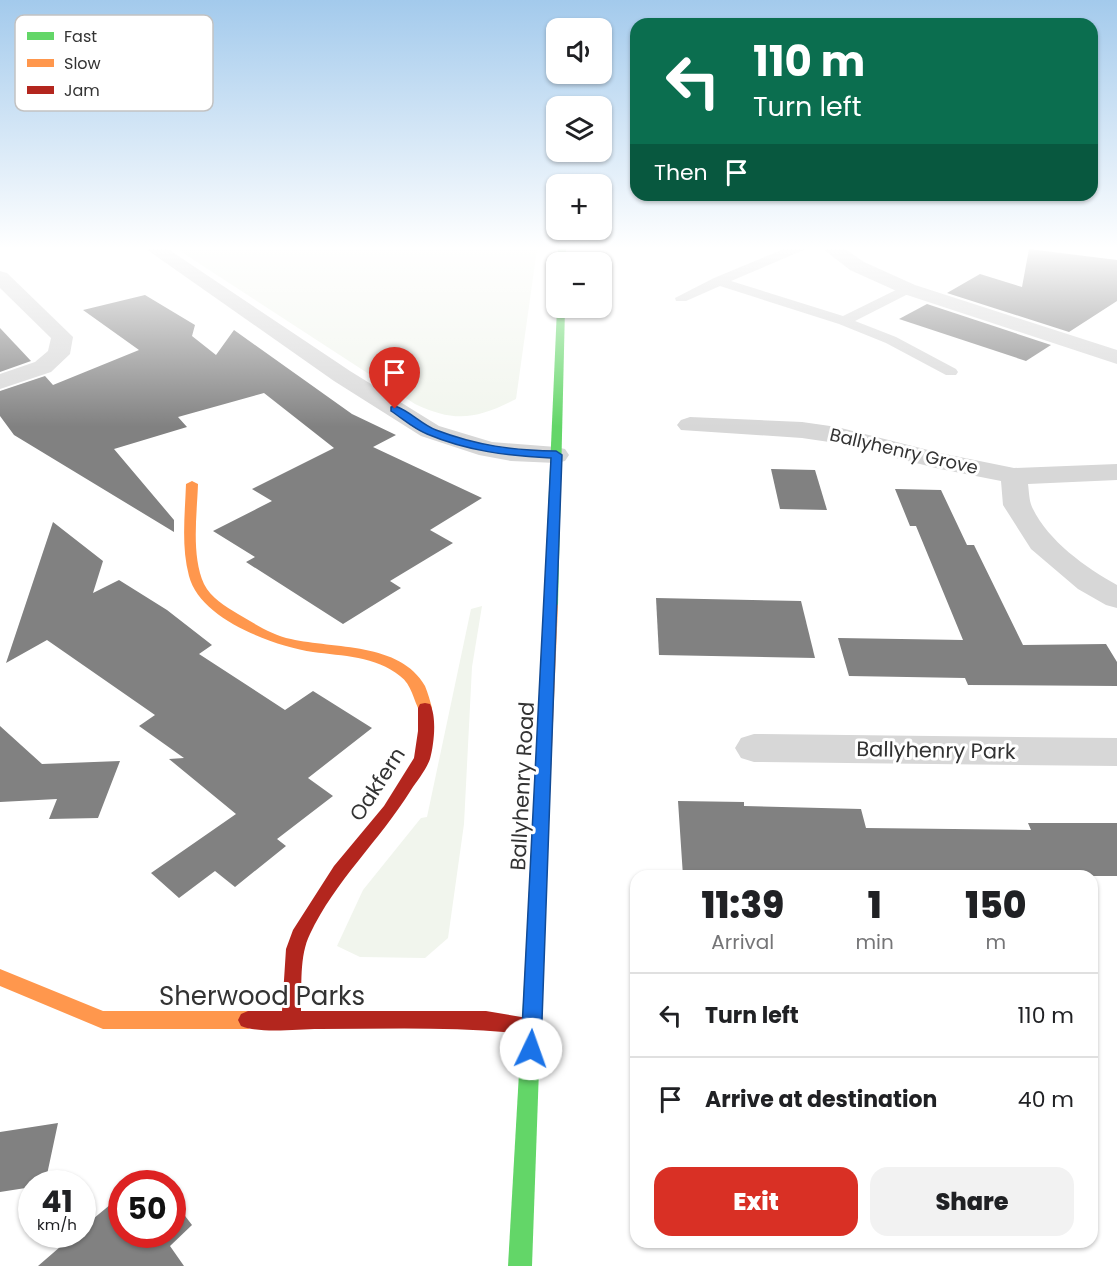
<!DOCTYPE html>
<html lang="en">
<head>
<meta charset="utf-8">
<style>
	:root { --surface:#fff; --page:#f2f2f2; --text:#202124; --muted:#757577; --line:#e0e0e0; --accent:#d93025 }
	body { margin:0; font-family:Poppins,sans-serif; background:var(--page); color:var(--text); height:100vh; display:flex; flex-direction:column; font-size:22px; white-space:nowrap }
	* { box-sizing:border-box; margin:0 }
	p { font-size:20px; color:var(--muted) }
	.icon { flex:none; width:33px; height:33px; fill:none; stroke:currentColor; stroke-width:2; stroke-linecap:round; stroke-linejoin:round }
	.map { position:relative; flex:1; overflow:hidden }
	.panel { position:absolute; left:630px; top:870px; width:468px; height:378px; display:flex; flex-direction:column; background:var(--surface); border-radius:18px; box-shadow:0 2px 4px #0004 }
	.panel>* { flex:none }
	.guide { position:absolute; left:630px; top:18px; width:468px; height:183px; border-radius:18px; box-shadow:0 2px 4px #0004; background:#0b6e4f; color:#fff; overflow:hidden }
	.fabs { position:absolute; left:546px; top:18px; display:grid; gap:12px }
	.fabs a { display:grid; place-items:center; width:66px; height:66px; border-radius:12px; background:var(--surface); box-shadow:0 2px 4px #0004; font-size:30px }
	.speed { position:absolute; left:18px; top:1170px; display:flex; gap:12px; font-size:30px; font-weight:700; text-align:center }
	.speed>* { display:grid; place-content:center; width:78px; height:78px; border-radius:50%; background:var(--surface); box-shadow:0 2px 4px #0004; line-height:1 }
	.speed small { font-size:15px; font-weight:400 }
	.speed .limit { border:9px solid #d22; background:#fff; color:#111 }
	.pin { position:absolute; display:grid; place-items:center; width:51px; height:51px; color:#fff; margin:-62px -26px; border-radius:50% 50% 50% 0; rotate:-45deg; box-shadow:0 0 6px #0007 }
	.pin .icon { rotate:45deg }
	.me { position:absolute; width:66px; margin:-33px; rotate:3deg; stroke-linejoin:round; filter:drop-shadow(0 0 4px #0008) }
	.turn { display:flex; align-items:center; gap:21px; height:126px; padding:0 24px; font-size:27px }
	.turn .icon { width:78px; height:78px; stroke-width:2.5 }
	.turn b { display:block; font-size:42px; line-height:51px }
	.then { display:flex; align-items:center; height:57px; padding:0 24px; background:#0003; gap:12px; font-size:22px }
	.eta { display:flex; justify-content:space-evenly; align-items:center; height:102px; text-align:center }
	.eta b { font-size:36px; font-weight:800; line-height:42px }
	.button { display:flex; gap:12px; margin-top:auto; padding:12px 24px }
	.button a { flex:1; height:69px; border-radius:18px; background:var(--accent); color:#fff; font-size:24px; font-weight:800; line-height:69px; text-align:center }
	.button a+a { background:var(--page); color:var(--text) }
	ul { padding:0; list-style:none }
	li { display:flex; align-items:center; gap:18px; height:84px; padding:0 24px; border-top:2px solid var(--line) }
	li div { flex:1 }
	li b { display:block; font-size:22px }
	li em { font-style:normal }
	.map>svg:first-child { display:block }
	.green { fill:#f1f5ed }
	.building { fill:#818181 }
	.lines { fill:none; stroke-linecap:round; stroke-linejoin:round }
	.lane { fill:#d7d7d7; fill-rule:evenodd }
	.street { fill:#d7d7d7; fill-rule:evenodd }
	.fast { fill:#63d668; fill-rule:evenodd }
	.slow { fill:#ff974d; fill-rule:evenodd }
	.jam { fill:#b3261e; fill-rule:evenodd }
	.route { fill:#1a73e8; stroke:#114b97; stroke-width:1.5 }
	.labels { text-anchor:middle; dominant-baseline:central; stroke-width:6; stroke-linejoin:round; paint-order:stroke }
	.far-street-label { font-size:18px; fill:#333; stroke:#fff }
	.street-label { font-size:21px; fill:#333; stroke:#fff }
	.near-street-label { font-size:26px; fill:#333; stroke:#fff }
	.key { fill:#fff; stroke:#c2c2c2; stroke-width:1.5 }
	.key-label { font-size:16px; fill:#333 }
</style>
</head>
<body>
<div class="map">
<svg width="1117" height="1266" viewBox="0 0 1117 1266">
	<rect width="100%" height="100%" fill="#fff"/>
	<!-- green -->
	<g class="green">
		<path d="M 177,249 L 537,249 L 516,399 C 477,419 455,423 415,404 Z"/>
		<polygon points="482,606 472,667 464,824 448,938 425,958 360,957 337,946 363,890 421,818 427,817 471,609"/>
	</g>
	<!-- building -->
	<g class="building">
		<polygon points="1029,249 1117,260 1117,301 1069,332 947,293 980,274 1022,287"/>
		<polygon points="145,295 195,325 192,336 216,355 234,330 352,414 396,435 373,447 482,498 430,530 453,543 390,581 401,588 343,624 246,562 255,557 213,531 272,501 252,489 334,448 264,393 178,417 187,427 114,449 174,520 174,532 14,435 0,416 0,391 45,376 53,385 139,350 83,310"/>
		<polygon points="927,304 1051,345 1026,361 899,319"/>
		<polygon points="0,328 31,361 0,372"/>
		<polygon points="771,469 815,470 827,510 780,509"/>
		<polygon points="895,489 941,490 967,545 974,545 1023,645 1106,644 1117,662 1117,686 968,685 965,678 849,676 838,638 963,640 916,526 910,526"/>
		<polygon points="53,522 103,561 93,593 119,580 167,610 212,645 199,654 285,710 313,691 372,728 308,778 333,796 277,839 286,846 235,887 215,871 179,898 151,873 236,814 169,759 184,758 139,726 155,715 47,640 6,663"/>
		<polygon points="656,598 801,601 815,658 659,655"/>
		<polygon points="0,726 42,764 120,761 98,818 49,819 57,799 0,802"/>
		<polygon points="678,801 744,802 744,806 861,809 866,828 1031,830 1028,823 1117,823 1117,876 683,876"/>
		<polygon points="58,1123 45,1184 32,1184 32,1187 0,1192 0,1132"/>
		<polygon points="122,1195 122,1234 172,1234 172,1199 192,1225 170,1246 184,1266 38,1266 75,1234 82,1234 82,1228"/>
	</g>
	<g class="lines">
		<!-- lane -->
		<polygon class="lane" points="784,249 806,249 731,281 843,316 904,286 912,286 914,289 912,292 855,321 896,337 956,369 958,372 956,375 946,375 886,343 839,324 720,286 686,301 676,301 675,298 714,278"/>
		<!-- street -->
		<g class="street">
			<polygon points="146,249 168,249 350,371 439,426 492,442 556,447 565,449 569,455 565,461 556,463 511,461 479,455 421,436 334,381"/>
			<polygon points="823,249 845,249 864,262 915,285 1117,350 1117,364 901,293 850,270"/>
			<polygon points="0,271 7,273 73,337 70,354 51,372 0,389 0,374 35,362 48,351 51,338 0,288"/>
			<path d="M 690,417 L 802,422 L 837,427 L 940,453 L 1014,468 L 1117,464 L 1117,480 L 1028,484 C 1029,491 1029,500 1032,507 C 1048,541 1085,567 1117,585 L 1117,608 L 1106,605 L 1078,589 L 1031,549 L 1003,505 L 1001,481 L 940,469 L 836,443 L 802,438 L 681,430 L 677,425 L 681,420 Z"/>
			<polygon points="754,734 1117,738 1117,766 754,762 741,758 735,748 741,738"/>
		</g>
		<!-- fast -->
		<g class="fast">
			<rect x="558" y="249" width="8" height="13"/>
			<polygon points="557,308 565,308 558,605 551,609 544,605"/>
			<polygon points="533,976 540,979 542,985 532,1266 508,1266 524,985 526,979"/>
		</g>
		<!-- slow -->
		<g class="slow">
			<path d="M 192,481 L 198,484 C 197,515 191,555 204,584 C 211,598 225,606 238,614 C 255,624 272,635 291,639 C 334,649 400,642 425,686 C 428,693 430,701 432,708 L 430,712 L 420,712 C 413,699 412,685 400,676 C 376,656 342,656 313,652 C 273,646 200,619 189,576 C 181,546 185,514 186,484 Z"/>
			<polygon points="551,601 558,605 542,985 540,991 533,994 526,991 524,985 544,605"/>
			<polygon points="0,969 103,1011 248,1011 255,1014 258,1020 255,1026 248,1029 103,1029 0,986"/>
		</g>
		<!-- jam -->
		<path class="jam" d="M 425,703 L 430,704 C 437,717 434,745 430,759 C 426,770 417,781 411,790 C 380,840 335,881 310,934 C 299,956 302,986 301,1011 L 486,1011 L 539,1020 L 542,1026 L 539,1032 L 532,1035 C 461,1026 390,1029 319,1029 C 297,1029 261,1034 241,1026 L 238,1020 L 241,1014 L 248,1011 L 282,1011 L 286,949 L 293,930 L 334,866 L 384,806 L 414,758 L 418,731 L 418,708 L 420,704 Z"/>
	</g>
	<!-- sky -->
	<linearGradient id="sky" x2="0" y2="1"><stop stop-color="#a3caec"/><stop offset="0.58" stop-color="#fff"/><stop offset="1" stop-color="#fff" stop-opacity="0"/></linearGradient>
	<rect width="1117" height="427" fill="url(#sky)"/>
	<!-- route -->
	<path class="route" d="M 395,406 C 410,411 421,424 436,430 C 478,446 512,450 556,451 L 562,455 L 541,1049 L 538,1056 L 531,1059 L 524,1056 L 521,1049 L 551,458 C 508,456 467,451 427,434 C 414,429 403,419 391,411 L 391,407 Z"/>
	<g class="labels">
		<!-- far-street labels -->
		<g class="far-street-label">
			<text transform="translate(904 451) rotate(13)">Ballyhenry Grove</text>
		</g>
		<!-- street labels -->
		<g class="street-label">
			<text transform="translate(936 750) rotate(1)">Ballyhenry Park</text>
			<text transform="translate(377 784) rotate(-57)">Oakfern</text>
			<text transform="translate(522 786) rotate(-87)">Ballyhenry Road</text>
		</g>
		<!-- near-street labels -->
		<g class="near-street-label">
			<text x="262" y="996">Sherwood Parks</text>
		</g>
	</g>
	<!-- legend -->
	<rect x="15" y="15" width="198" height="96" rx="9" class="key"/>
	<rect x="27" y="32" width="27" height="8" fill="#63d668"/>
	<rect x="27" y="59" width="27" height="8" fill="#ff974d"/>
	<rect x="27" y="86" width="27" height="8" fill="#b3261e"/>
	<g class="key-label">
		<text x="64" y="42">Fast</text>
		<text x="64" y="69">Slow</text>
		<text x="64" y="96">Jam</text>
	</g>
</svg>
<div class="fabs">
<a><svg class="icon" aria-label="sound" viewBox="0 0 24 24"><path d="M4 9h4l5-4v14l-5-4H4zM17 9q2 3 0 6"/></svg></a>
<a><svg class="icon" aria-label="layers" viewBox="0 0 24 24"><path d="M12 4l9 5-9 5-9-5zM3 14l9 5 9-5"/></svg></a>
<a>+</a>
<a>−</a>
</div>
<div class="speed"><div>41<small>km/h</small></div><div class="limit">50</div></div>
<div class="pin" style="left:395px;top:409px;background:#d93025"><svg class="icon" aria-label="arrive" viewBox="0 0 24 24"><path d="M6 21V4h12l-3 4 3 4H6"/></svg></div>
<svg class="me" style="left:531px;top:1049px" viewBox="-20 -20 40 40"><circle r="19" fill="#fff"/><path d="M0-13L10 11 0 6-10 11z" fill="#1a73e8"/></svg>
<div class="guide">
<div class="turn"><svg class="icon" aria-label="left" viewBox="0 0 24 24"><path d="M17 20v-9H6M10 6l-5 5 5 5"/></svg><div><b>110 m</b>Turn left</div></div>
<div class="then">Then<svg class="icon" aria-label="arrive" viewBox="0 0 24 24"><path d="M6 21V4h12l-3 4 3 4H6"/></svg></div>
</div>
<section class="panel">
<div class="eta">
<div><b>11:39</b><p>Arrival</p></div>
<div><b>1</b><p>min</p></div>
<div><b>150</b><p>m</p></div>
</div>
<ul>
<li><svg class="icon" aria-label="left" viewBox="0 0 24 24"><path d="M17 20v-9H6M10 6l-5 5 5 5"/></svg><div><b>Turn left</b></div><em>110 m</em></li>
<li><svg class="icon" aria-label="arrive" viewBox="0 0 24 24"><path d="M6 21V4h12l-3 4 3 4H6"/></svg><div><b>Arrive at destination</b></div><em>40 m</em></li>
</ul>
<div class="button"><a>Exit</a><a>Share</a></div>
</section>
</div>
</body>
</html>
